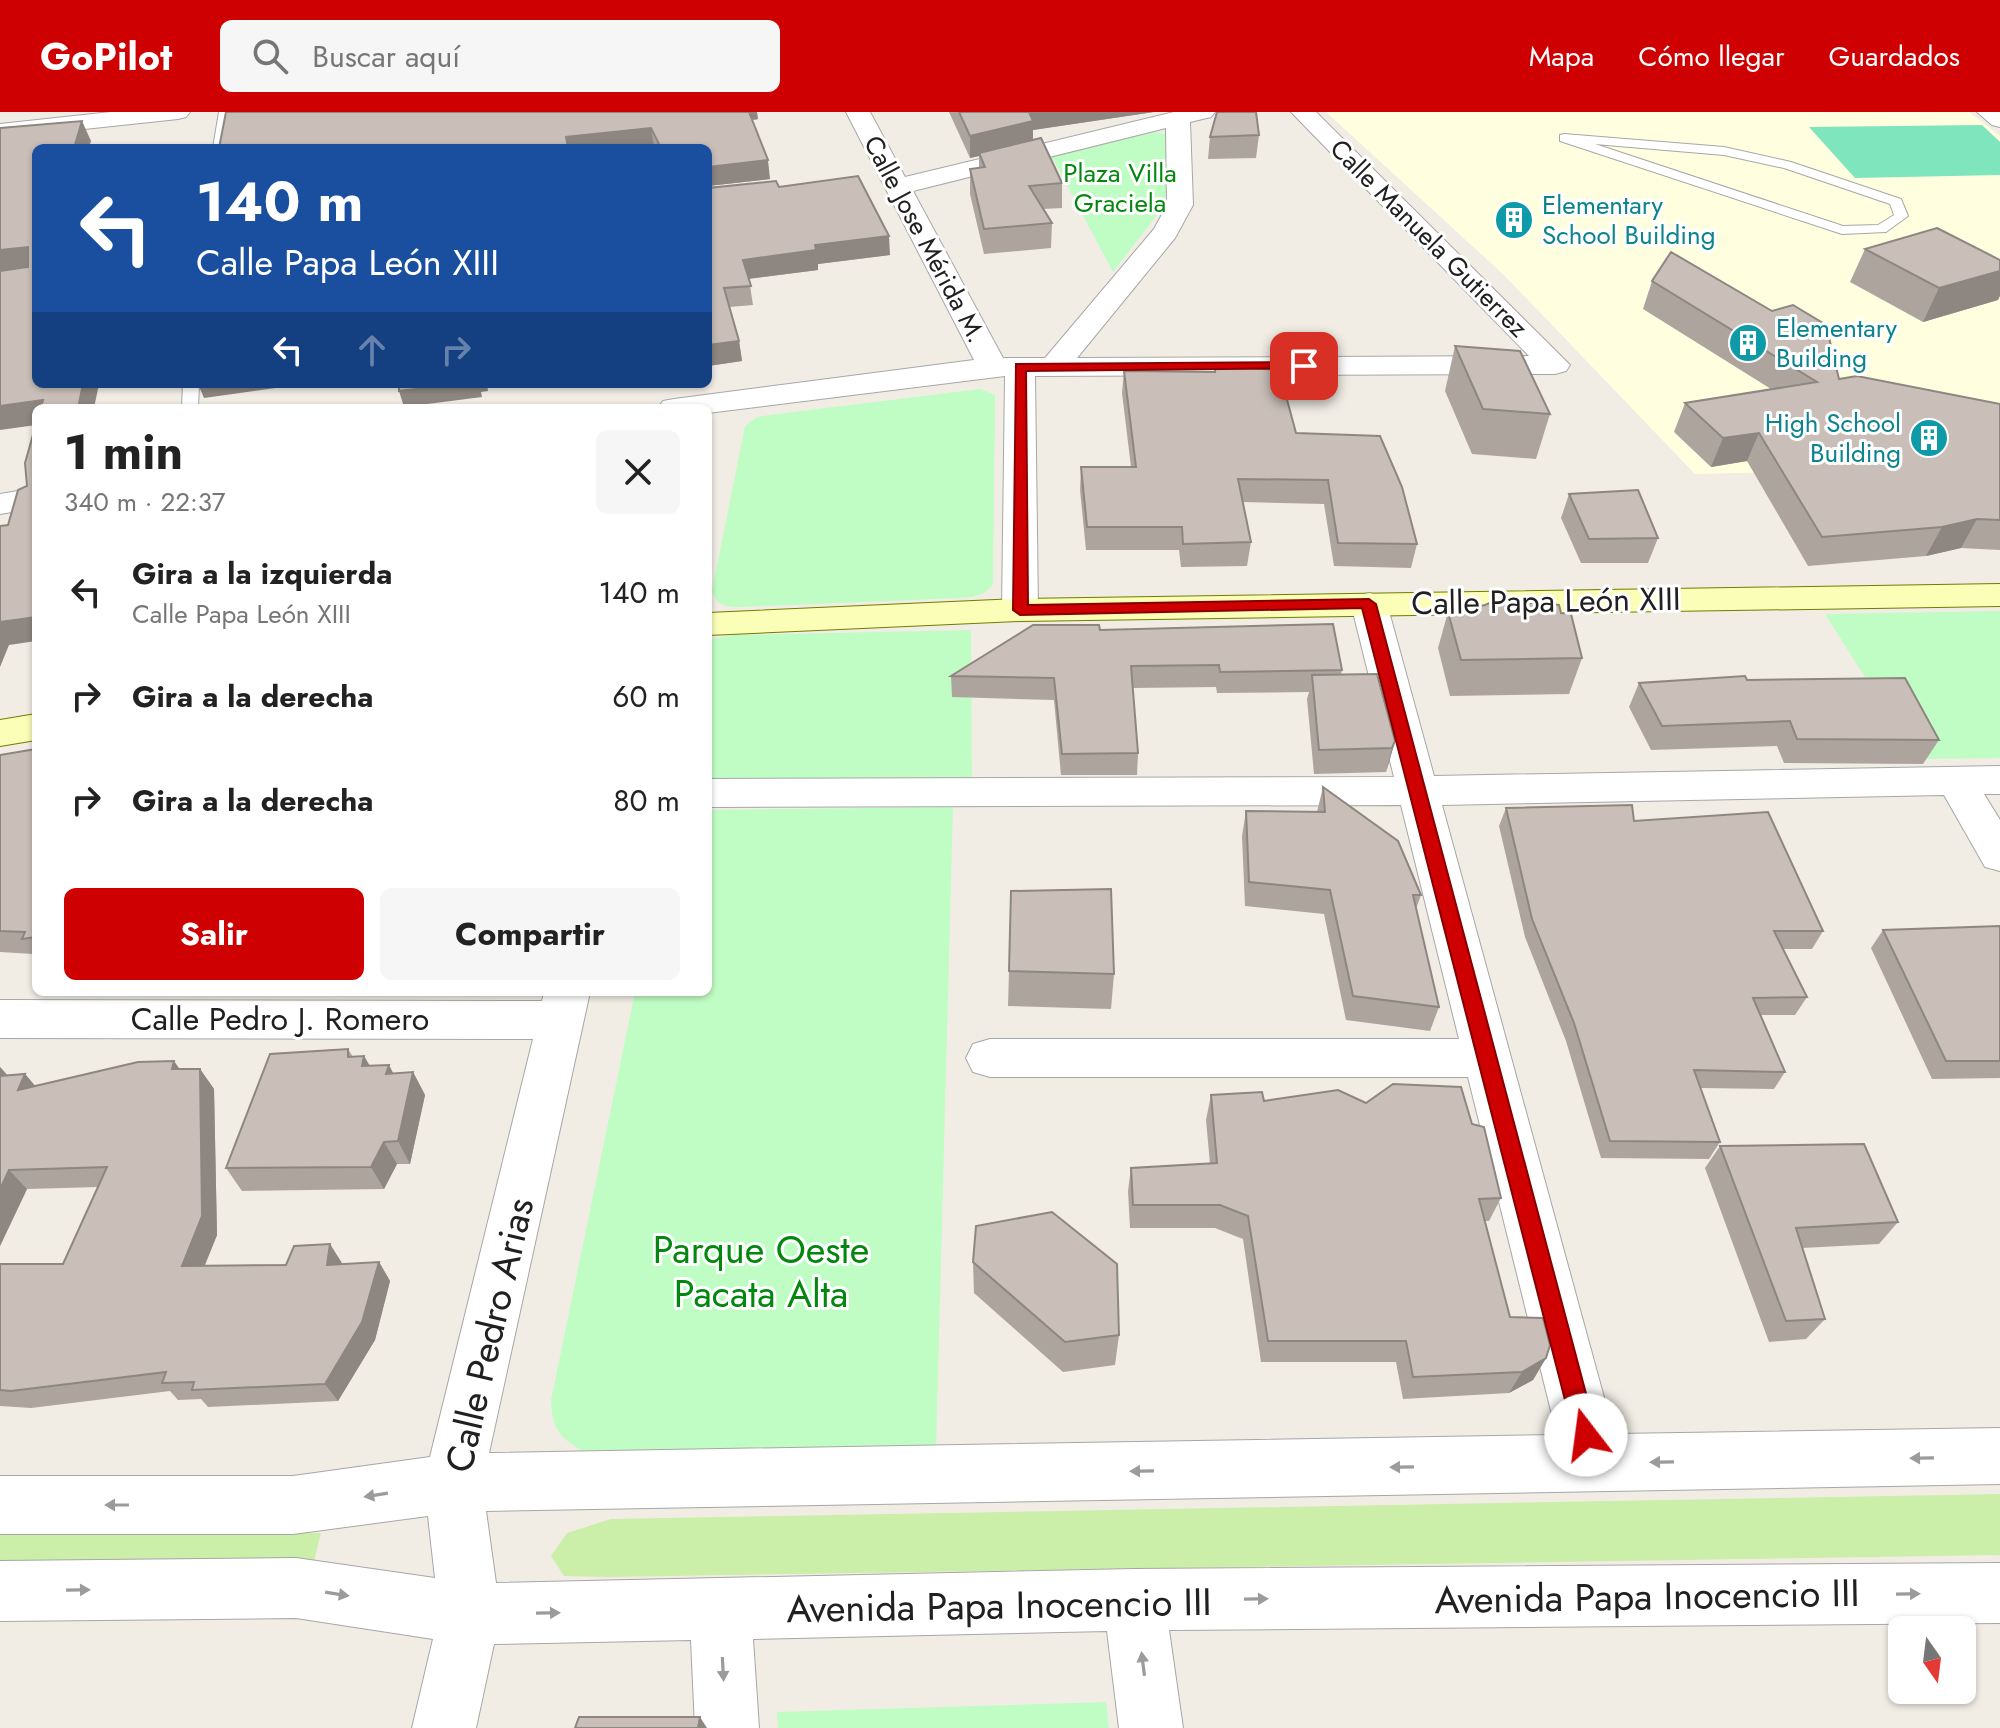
<!DOCTYPE html>
<html lang="es">
<head>
<meta charset="utf-8">
<style>
	:root { --surface:#fff; --page:#f6f6f6; --text:#222; --muted:#767676; --accent:#cf0002 }
	body { margin:0; font-family:Jost,sans-serif; background:var(--page); color:var(--text); height:100vh; display:flex; flex-direction:column; font-size:30px; white-space:nowrap }
	* { box-sizing:border-box; margin:0 }
	p { font-size:26px; color:var(--muted) }
	.icon { flex:none; width:44px; height:44px; fill:none; stroke:currentColor; stroke-width:2; stroke-linecap:round; stroke-linejoin:round }
	.map { position:relative; flex:1; overflow:hidden }
	.details { position:absolute; left:32px; top:292px; width:680px; height:592px; display:flex; flex-direction:column; background:var(--surface); border-radius:12px; box-shadow:0 2px 6px #0004 }
	.details>* { flex:none }
	.banner { position:absolute; left:32px; top:32px; width:680px; height:244px; border-radius:12px; box-shadow:0 2px 6px #0004; background:#1a4fa0; color:#fff; overflow:hidden }
	.needle { width:52px; rotate:166deg }
	.buttons { position:absolute; left:1888px; top:1504px; display:grid; gap:16px }
	.buttons a { display:grid; place-items:center; width:88px; height:88px; border-radius:12px; background:var(--surface); box-shadow:0 2px 6px #0004; font-size:40px }
	.pin { position:absolute; display:grid; place-items:center; width:68px; height:68px; color:#fff; margin:-34px; border-radius:16px; box-shadow:0 4px 12px #0006 }
	.me { position:absolute; width:88px; margin:-44px; rotate:345deg; stroke-linejoin:round; filter:drop-shadow(0 0 6px #0008) }
	.turn { display:flex; align-items:center; gap:28px; height:168px; padding:0 32px; font-size:36px }
	.turn .icon { width:104px; height:104px; stroke-width:2.5 }
	.turn b { display:block; font-size:56px; line-height:68px }
	.lanes { display:flex; align-items:center; height:76px; padding:0 32px; background:#0003; justify-content:center; gap:40px; direction:ltr }
	.lanes .off { opacity:.35 }
	.round { display:grid; place-items:center; flex:none; width:84px; height:84px; border-radius:12px; background:var(--page) }
	.head { display:flex; align-items:center; justify-content:space-between; height:136px; padding:0 32px }
	h1 { font-size:48px; font-weight:700; line-height:60px }
	.button { display:flex; gap:16px; margin-top:auto; padding:16px 32px }
	.button a { flex:1; height:92px; border-radius:12px; background:var(--accent); color:#fff; font-size:32px; font-weight:700; line-height:92px; text-align:center }
	.button a+a { background:var(--page); color:var(--text) }
	ul { padding:0; list-style:none }
	li { display:flex; align-items:center; gap:24px; height:104px; padding:0 32px }
	li div { flex:1 }
	li b { display:block; font-size:30px }
	li em { font-style:normal }
	header { display:flex; align-items:center; gap:48px; box-sizing:border-box; height:112px; padding:0 40px; background:var(--accent); color:#fff }
	header strong { font-size:38px }
	nav { display:flex; gap:44px; margin-inline-start:auto; font-size:28px }
	.search { width:560px; height:72px; background:var(--page); display:flex; align-items:center; gap:20px; box-sizing:border-box; padding:0 28px; border-radius:12px; color:var(--muted); font-size:30px }
	.map>svg:first-child { display:block }
	.education { fill:#ffffe0 }
	.grass { fill:#cbeea8 }
	.park { fill:#c0fdc4 }
	.pitch { fill:#7ee5bc }
	.lines { fill:none; stroke-linecap:round; stroke-linejoin:round }
	.lane-casing { stroke:#a7a7a7; stroke-width:2 }
	.street-casing { stroke:#a7a7a7; stroke-width:2 }
	.secondary-casing { stroke:#707d00; stroke-width:2 }
	.lane { fill:#fff; fill-rule:evenodd }
	.street { fill:#fff; fill-rule:evenodd }
	.secondary { fill:#fbfeb6; fill-rule:evenodd }
	.wall { fill:#ada49e }
	.shaded-wall { fill:#8d8681 }
	.building { fill:#c9bfb8; stroke:#8d8681; stroke-width:2 }
	.oneway { fill:#9b9b9b }
	.route { fill:#cf0002; stroke:#870001; stroke-width:2 }
	.labels { text-anchor:middle; dominant-baseline:central; stroke-width:6; stroke-linejoin:round; paint-order:stroke }
	.far-park-label { font-size:26px; fill:#04870e; stroke:#fff }
	.far-culture-label { font-size:26px; fill:#0d838f; stroke:#fff; text-anchor:start }
	.far-street-label { font-size:26px; fill:#202020; stroke:#fff }
	.street-label { font-size:32px; fill:#202020; stroke:#fff }
	.near-park-label { font-size:38px; fill:#04870e; stroke:#fff }
	.near-street-label { font-size:38px; fill:#202020; stroke:#fff }
</style>
</head>
<body>
<header>
<strong>GoPilot</strong>
<div class="search"><svg class="icon" aria-label="search" viewBox="0 0 24 24"><circle cx="10" cy="10" r="6"/><path d="M15 15l6 6"/></svg>Buscar aquí</div>
<nav><a>Mapa</a><a>Cómo llegar</a><a>Guardados</a></nav>
</header>
<div class="map">
<svg width="2000" height="1616" viewBox="0 0 2000 1616">
	<rect width="100%" height="100%" fill="#f1ede5"/>
	<!-- education -->
	<polygon class="education" points="1326,0 1969,0 2000,24 2000,355 1695,362 1505,164"/>
	<!-- grass -->
	<g class="grass">
		<polygon points="2000,1382 2000,1443 608,1465 564,1464 551,1444 567,1421 611,1407"/>
		<polygon points="321,1421 314,1449 0,1451 0,1423"/>
	</g>
	<!-- park -->
	<g class="park">
		<polygon points="1154,20 1168,22 1168,79 1157,103 1113,160 1052,45"/>
		<path d="M 980,277 L 995,283 L 993,472 C 985,484 973,485 960,486 L 741,495 C 726,495 717,494 712,479 L 745,314 L 757,305 L 769,303 Z"/>
		<polygon points="2000,499 2000,646 1917,647 1825,502"/>
		<polygon points="971,518 972,666 708,670 708,528 733,523"/>
		<path d="M 953,695 L 936,1339 L 586,1341 C 560,1326 552,1319 551,1288 L 635,880 L 708,880 L 708,698 Z"/>
		<polygon points="1106,1590 1109,1616 778,1616 777,1600"/>
	</g>
	<!-- pitch -->
	<polygon class="pitch" points="1982,13 2000,30 2000,63 1855,66 1809,15"/>
	<g class="lines">
		<!-- lane casing -->
		<g class="lane-casing">
			<g id="lane">
				<polygon points="219,0 231,0 225,36 213,36"/>
				<path d="M 1564,22 L 1724,35 L 1791,50 L 1901,87 L 1908,104 L 1886,120 L 1842,122 L 1560,29 L 1560,23 ZM 1595,32 L 1724,43 L 1784,56 L 1890,92 L 1894,103 L 1878,113 L 1843,114 Z"/>
				<polygon points="183,272 199,272 198,296 182,296"/>
			</g>
		</g>
		<!-- street casing -->
		<g class="street-casing">
			<g id="street">
				<polygon points="111,0 190,0 186,5 178,7 0,26 0,12"/>
				<path d="M 846,0 L 870,0 L 905,65 L 1174,0 L 1215,0 L 1211,5 L 1190,10 L 1193,93 L 1175,126 L 1077,246 L 1529,244 L 1291,0 L 1316,0 L 1570,253 L 1566,259 L 1555,262 L 1035,264 L 1038,498 L 1033,506 L 1020,509 L 1007,506 L 1002,498 L 1005,264 L 708,301 L 708,296 L 658,296 L 663,289 L 674,287 L 974,248 ZM 1166,16 L 1167,93 L 1154,117 L 1045,246 L 1003,246 L 913,79 Z"/>
				<polygon points="1977,0 2000,0 2000,15 1992,13"/>
				<polygon points="36,376 36,396 0,402 0,382"/>
				<polygon points="1369,481 1382,484 1387,492 1434,664 2000,654 2000,682 1984,682 2000,708 2000,759 1985,755 1944,683 1442,693 1614,1322 2000,1316 2000,1372 486,1399 496,1471 1134,1457 2000,1451 2000,1511 1169,1518 1183,1616 1119,1616 1107,1519 753,1527 759,1616 695,1616 691,1528 494,1532 476,1616 412,1616 433,1527 296,1506 0,1509 0,1449 296,1446 435,1466 428,1404 293,1422 0,1422 0,1364 293,1364 430,1345 533,927 0,926 0,888 542,889 544,880 590,880 489,1341 1557,1323 1468,965 990,965 973,960 966,946 973,932 990,927 1459,927 1401,693 708,695 708,667 1394,665 1351,492 1356,484"/>
			</g>
		</g>
		<!-- secondary casing -->
		<g class="secondary-casing">
			<g id="secondary">
				<polygon points="2000,472 2000,494 1020,509 708,523 708,501 1020,487"/>
				<polygon points="36,602 36,628 0,634 0,608"/>
			</g>
		</g>
		<!-- lane -->
		<use href="#lane" class="lane"/>
		<!-- street -->
		<use href="#street" class="street"/>
		<!-- secondary -->
		<use href="#secondary" class="secondary"/>
	</g>
	<!-- wall -->
	<g class="wall">
		<polygon points="949,0 1154,0 1033,18 1033,28 1062,71 1062,96 1043,97 1052,111 1051,136 984,142 970,82 970,57 979,56 979,44 970,46"/>
		<polygon points="752,7 770,67 708,74 708,36 655,36 654,34 637,36 219,36 758,7"/>
		<polygon points="1259,23 1256,46 1208,47 1210,25"/>
		<polygon points="779,75 890,143 818,152 818,158 749,167 753,193 729,195 739,229 742,249 708,254 708,76"/>
		<polygon points="1865,137 1998,188 1923,210 1850,170"/>
		<polygon points="1652,169 1839,267 2000,292 2000,438 1961,436 1926,444 1808,454 1747,349 1711,355 1674,320 1685,291 1771,277 1643,197"/>
		<polygon points="1455,234 1550,302 1536,347 1472,342 1445,279"/>
		<polygon points="1215,254 1296,321 1417,432 1411,456 1334,454 1324,392 1243,390 1251,430 1247,454 1181,455 1179,438 1086,438 1080,378 1081,355 1131,355 1122,281 1124,259 1214,260"/>
		<polygon points="1569,382 1658,426 1648,451 1581,451 1561,406"/>
		<polygon points="1448,500 1561,501 1582,546 1569,582 1450,584 1438,536"/>
		<polygon points="1100,518 1342,558 1341,562 1395,629 1386,660 1314,662 1307,587 1309,580 1217,581 1216,575 1133,576 1138,641 1137,663 1061,663 1054,588 952,585 951,564"/>
		<polygon points="1747,568 1939,628 1923,652 1784,651 1777,634 1651,638 1629,595 1639,571"/>
		<polygon points="36,637 36,846 33,842 0,840 0,643"/>
		<polygon points="1323,675 1421,783 1416,797 1439,895 1430,919 1346,908 1324,802 1245,794 1242,724 1246,699 1317,700"/>
		<polygon points="1506,696 1634,709 1823,819 1812,837 1783,837 1807,885 1795,903 1761,903 1785,960 1774,977 1700,976 1720,1030 1709,1047 1601,1046 1566,929 1525,825 1499,714"/>
		<polygon points="2000,814 2000,966 1932,967 1871,836 1883,818"/>
		<polygon points="1009,859 1114,862 1111,897 1008,894"/>
		<polygon points="348,937 353,945 364,944 370,954 394,962 413,960 425,983 410,1052 397,1052 384,1077 242,1079 226,1056"/>
		<polygon points="0,955 8,964 25,962 35,974 179,957 200,957 214,977 217,1123 204,1154 342,1151 342,1152 379,1150 390,1169 375,1228 338,1289 208,1295 201,1287 178,1288 170,1279 31,1296 0,1294 0,1152 63,1152 98,1075 27,1077 0,1134"/>
		<polygon points="1211,983 1264,989 1366,991 1472,1012 1501,1086 1489,1109 1485,1109 1510,1205 1546,1246 1533,1268 1509,1281 1403,1287 1396,1250 1261,1250 1243,1127 1215,1116 1130,1116 1128,1079 1131,1056 1210,1052 1206,1008"/>
		<polygon points="1720,1034 1898,1110 1879,1132 1802,1136 1825,1207 1806,1227 1769,1230 1705,1056"/>
		<polygon points="973,1150 1119,1223 1115,1253 1063,1260 974,1181"/>
	</g>
	<!-- shaded-wall -->
	<g class="shaded-wall">
		<polygon points="747,0 757,0 758,7 748,8"/>
		<polygon points="1027,0 1154,0 1033,18 1033,31 979,41 979,44 970,46 970,24"/>
		<polygon points="82,9 91,29 89,36 74,36"/>
		<polygon points="651,16 654,34 637,36 568,36 566,25"/>
		<polygon points="768,48 770,67 708,74 708,55"/>
		<polygon points="889,124 890,143 818,152 818,158 745,167 743,148 815,133"/>
		<polygon points="28,135 36,156 0,161 0,138"/>
		<polygon points="2000,159 2000,184 1998,188 1923,210 1939,176"/>
		<polygon points="739,229 742,249 708,254 708,233"/>
		<polygon points="83,272 99,272 94,296 78,296"/>
		<polygon points="198,272 297,272 297,273 204,286"/>
		<polygon points="458,272 487,272 488,279 481,280 482,285 404,295 399,279"/>
		<polygon points="43,288 47,296 36,296 36,313 0,318 0,294"/>
		<polygon points="1759,321 1747,349 1711,355 1723,326"/>
		<polygon points="1977,407 1961,436 1926,444 1942,415"/>
		<polygon points="36,505 36,529 9,533 0,555 0,510"/>
		<polygon points="1395,629 1388,654 1386,660 1392,636"/>
		<polygon points="364,944 377,967 362,954"/>
		<polygon points="174,949 188,969 172,957"/>
		<polygon points="389,953 401,976 386,962"/>
		<polygon points="0,955 18,975 0,970"/>
		<polygon points="200,957 214,977 217,1123 197,1173 182,1154"/>
		<polygon points="413,960 425,983 410,1052 398,1029"/>
		<polygon points="25,962 42,982 18,978"/>
		<polygon points="384,1030 397,1052 384,1077 371,1055"/>
		<polygon points="9,1058 27,1077 0,1134 0,1077"/>
		<polygon points="330,1132 342,1151 340,1172 327,1153"/>
		<polygon points="379,1150 390,1169 375,1228 338,1289 325,1272"/>
		<polygon points="1546,1246 1533,1268 1509,1281 1522,1260"/>
		<polygon points="700,1605 707,1616 698,1616"/>
	</g>
	<!-- building -->
	<g class="building">
		<polygon points="226,0 749,0 768,48 708,55 708,36 661,36 651,16 566,25 568,36 219,36"/>
		<polygon points="959,0 1029,0 1033,9 970,24"/>
		<polygon points="1217,0 1256,0 1259,23 1210,25"/>
		<polygon points="82,9 74,36 36,36 36,272 83,272 78,296 41,296 43,288 0,294 0,159 28,155 28,135 0,138 0,16"/>
		<polygon points="1041,26 1062,71 1029,74 1052,111 984,117 970,57 985,55 979,41"/>
		<polygon points="858,64 889,124 815,133 816,138 743,148 751,174 724,176 739,229 708,233 708,76 776,69 779,75"/>
		<polygon points="1937,116 2000,148 2000,159 1939,176 1865,137"/>
		<polygon points="1671,140 1772,199 1793,193 1826,213 1839,267 1857,264 2000,292 2000,408 1977,407 1942,415 1822,425 1759,321 1723,326 1685,291 1817,270 1652,169"/>
		<polygon points="1455,234 1520,239 1550,302 1483,297"/>
		<polygon points="1215,254 1279,258 1296,321 1380,324 1402,375 1417,432 1338,431 1328,368 1238,367 1251,430 1183,432 1182,415 1087,415 1081,355 1136,355 1124,259 1215,260"/>
		<polygon points="399,272 458,272 399,279"/>
		<polygon points="36,312 36,505 0,510 0,414 8,413 18,378 27,374 25,351"/>
		<polygon points="1638,378 1658,426 1589,427 1569,382"/>
		<polygon points="1499,487 1518,494 1535,490 1559,493 1561,501 1571,502 1582,546 1461,548 1448,500 1485,493"/>
		<polygon points="1333,512 1342,558 1220,560 1219,553 1131,554 1138,641 1062,642 1054,566 951,564 1033,513 1099,513 1100,518"/>
		<polygon points="1377,562 1395,629 1392,636 1319,638 1312,563"/>
		<polygon points="1745,564 1747,568 1905,566 1939,628 1797,627 1790,609 1662,614 1639,571"/>
		<polygon points="36,637 36,825 22,827 25,820 0,819 0,643"/>
		<polygon points="1323,675 1398,729 1421,783 1413,783 1439,895 1353,884 1330,778 1249,770 1246,699 1325,700"/>
		<polygon points="1632,693 1634,709 1768,700 1823,819 1774,819 1807,885 1753,886 1785,960 1694,958 1720,1030 1610,1029 1574,911 1532,807 1506,696"/>
		<polygon points="1111,777 1114,862 1009,859 1011,779"/>
		<polygon points="2000,814 2000,949 1946,949 1883,818"/>
		<polygon points="348,937 348,945 364,944 362,954 389,953 386,962 413,960 398,1029 384,1030 371,1055 226,1056 270,942"/>
		<polygon points="174,949 172,957 200,957 202,1104 182,1154 286,1153 294,1134 330,1132 327,1153 379,1150 362,1210 325,1272 192,1278 194,1270 162,1271 166,1260 11,1279 0,1278 0,1152 63,1152 107,1055 9,1058 0,1077 0,964 25,962 18,978 138,950"/>
		<polygon points="1393,972 1461,975 1472,1012 1484,1015 1501,1086 1479,1087 1510,1205 1543,1206 1550,1233 1546,1246 1522,1260 1413,1265 1406,1229 1268,1229 1248,1104 1220,1093 1133,1093 1131,1056 1217,1051 1211,983 1262,980 1264,989 1338,978 1366,991"/>
		<polygon points="1864,1032 1898,1110 1796,1116 1825,1207 1786,1209 1720,1034"/>
		<polygon points="1052,1100 1117,1152 1119,1223 1065,1230 973,1150 976,1114"/>
		<polygon points="579,1605 700,1605 698,1616 575,1616"/>
	</g>
	<!-- one-way arrows -->
	<defs><path id="oneway-solid" d="M-6-.8H1V-3.2L6.5 0L1 3.2V.8H-6Z" transform="scale(2)"/></defs>
	<g class="oneway">
		<use href="#oneway-solid" transform="translate(1922 1346) rotate(179)"/>
		<use href="#oneway-solid" transform="translate(1662 1350) rotate(179)"/>
		<use href="#oneway-solid" transform="translate(1402 1355) rotate(179)"/>
		<use href="#oneway-solid" transform="translate(1142 1359) rotate(179)"/>
		<use href="#oneway-solid" transform="translate(376 1383) rotate(171)"/>
		<use href="#oneway-solid" transform="translate(117 1393) rotate(-180)"/>
		<use href="#oneway-solid" transform="translate(78 1478) rotate(-1)"/>
		<use href="#oneway-solid" transform="translate(337 1482) rotate(9)"/>
		<use href="#oneway-solid" transform="translate(1908 1482) rotate(-1)"/>
		<use href="#oneway-solid" transform="translate(1256 1487) rotate(-1)"/>
		<use href="#oneway-solid" transform="translate(548 1501) rotate(-1)"/>
		<use href="#oneway-solid" transform="translate(1143 1552) rotate(-97)"/>
		<use href="#oneway-solid" transform="translate(723 1557) rotate(87)"/>
	</g>
	<!-- route -->
	<polygon class="route" points="1304,250 1311,254 1309,256 1026,259 1028,493 1369,487 1376,492 1597,1323 1594,1331 1586,1334 1577,1331 1574,1323 1362,496 1020,503 1013,498 1016,252"/>
	<!-- icons -->
	<defs>
		<g id="building-disc" transform="scale(2)"><circle r="9.5" fill="#0f9aa8" stroke="#fff"/><path d="M-4-6H4V6H1V3H-1V6H-4ZM-2.5-4.3h1.7v1.8h-1.7ZM.8-4.3h1.7v1.8H.8ZM-2.5-1h1.7V.8h-1.7ZM.8-1h1.7V.8H.8Z" fill="#fff"/></g>
	</defs>
	<g fill-rule="evenodd">
		<use href="#building-disc" x="1514" y="108"/>
		<use href="#building-disc" x="1748" y="231"/>
		<use href="#building-disc" x="1929" y="326"/>
	</g>
	<g class="labels">
		<!-- far-park labels -->
		<g class="far-park-label">
			<text x="1120" y="61">Plaza Villa<tspan x="1120" dy="30">Graciela</tspan></text>
		</g>
		<!-- far-culture labels -->
		<g class="far-culture-label">
			<text x="1542" y="93">Elementary<tspan x="1542" dy="30">School Building</tspan></text>
			<text x="1776" y="216">Elementary<tspan x="1776" dy="30">Building</tspan></text>
			<text x="1901" y="311" text-anchor="end">High School<tspan x="1901" dy="30">Building</tspan></text>
		</g>
		<!-- far-street labels -->
		<g class="far-street-label">
			<text transform="translate(1429 126) rotate(45)">Calle Manuela Gutierrez</text>
			<text transform="translate(925 127) rotate(62)">Calle Jose Mérida M.</text>
		</g>
		<!-- street labels -->
		<g class="street-label">
			<text transform="translate(1546 489) rotate(-1)">Calle Papa León XIII</text>
			<text x="280" y="907">Calle Pedro J. Romero</text>
		</g>
		<!-- near-park labels -->
		<g class="near-park-label">
			<text x="761" y="1137">Parque Oeste<tspan x="761" dy="44">Pacata Alta</tspan></text>
		</g>
		<!-- near-street labels -->
		<g class="near-street-label">
			<text transform="translate(489 1223) rotate(-77)">Calle Pedro Arias</text>
			<text transform="translate(1647 1484) rotate(-1)">Avenida Papa Inocencio III</text>
			<text transform="translate(999 1493) rotate(-1)">Avenida Papa Inocencio III</text>
		</g>
	</g>
</svg>
<div class="buttons">
<a><svg class="needle" viewBox="-14 -14 28 28"><path d="M0-13l5 13h-10z" fill="#e53935"/><path d="M0 13l5-13h-10z" fill="#767676"/></svg></a>
</div>
<div class="pin" style="left:1304px;top:254px;background:#d93025"><svg class="icon" aria-label="arrive" viewBox="0 0 24 24"><path d="M6 21V4h12l-3 4 3 4H6"/></svg></div>
<svg class="me" style="left:1586px;top:1323px" viewBox="-20 -20 40 40"><circle r="19" fill="#fff"/><path d="M0-13L10 11 0 6-10 11z" fill="#cf0002"/></svg>
<div class="banner">
<div class="turn"><svg class="icon" aria-label="left" viewBox="0 0 24 24"><path d="M17 20v-9H6M10 6l-5 5 5 5"/></svg><div><b>140 m</b>Calle Papa León XIII</div></div>
<div class="lanes"><svg class="icon" aria-label="left" viewBox="0 0 24 24"><path d="M17 20v-9H6M10 6l-5 5 5 5"/></svg><svg class="icon off" aria-label="ahead" viewBox="0 0 24 24"><path d="M12 20V5M6 11l6-6 6 6"/></svg><svg class="icon off" aria-label="right" viewBox="0 0 24 24"><path d="M7 20v-9h11M14 6l5 5-5 5"/></svg></div>
</div>
<section class="details">
<div class="head"><div><h1>1 min</h1><p>340 m · 22:37</p></div><a class="round"><svg class="icon" aria-label="close" viewBox="0 0 24 24"><path d="M6 6l12 12M18 6L6 18"/></svg></a></div>
<ul>
<li><svg class="icon" aria-label="left" viewBox="0 0 24 24"><path d="M17 20v-9H6M10 6l-5 5 5 5"/></svg><div><b>Gira a la izquierda</b><p>Calle Papa León XIII</p></div><em>140 m</em></li>
<li><svg class="icon" aria-label="right" viewBox="0 0 24 24"><path d="M7 20v-9h11M14 6l5 5-5 5"/></svg><div><b>Gira a la derecha</b></div><em>60 m</em></li>
<li><svg class="icon" aria-label="right" viewBox="0 0 24 24"><path d="M7 20v-9h11M14 6l5 5-5 5"/></svg><div><b>Gira a la derecha</b></div><em>80 m</em></li>
</ul>
<div class="button"><a>Salir</a><a>Compartir</a></div>
</section>
</div>
</body>
</html>
